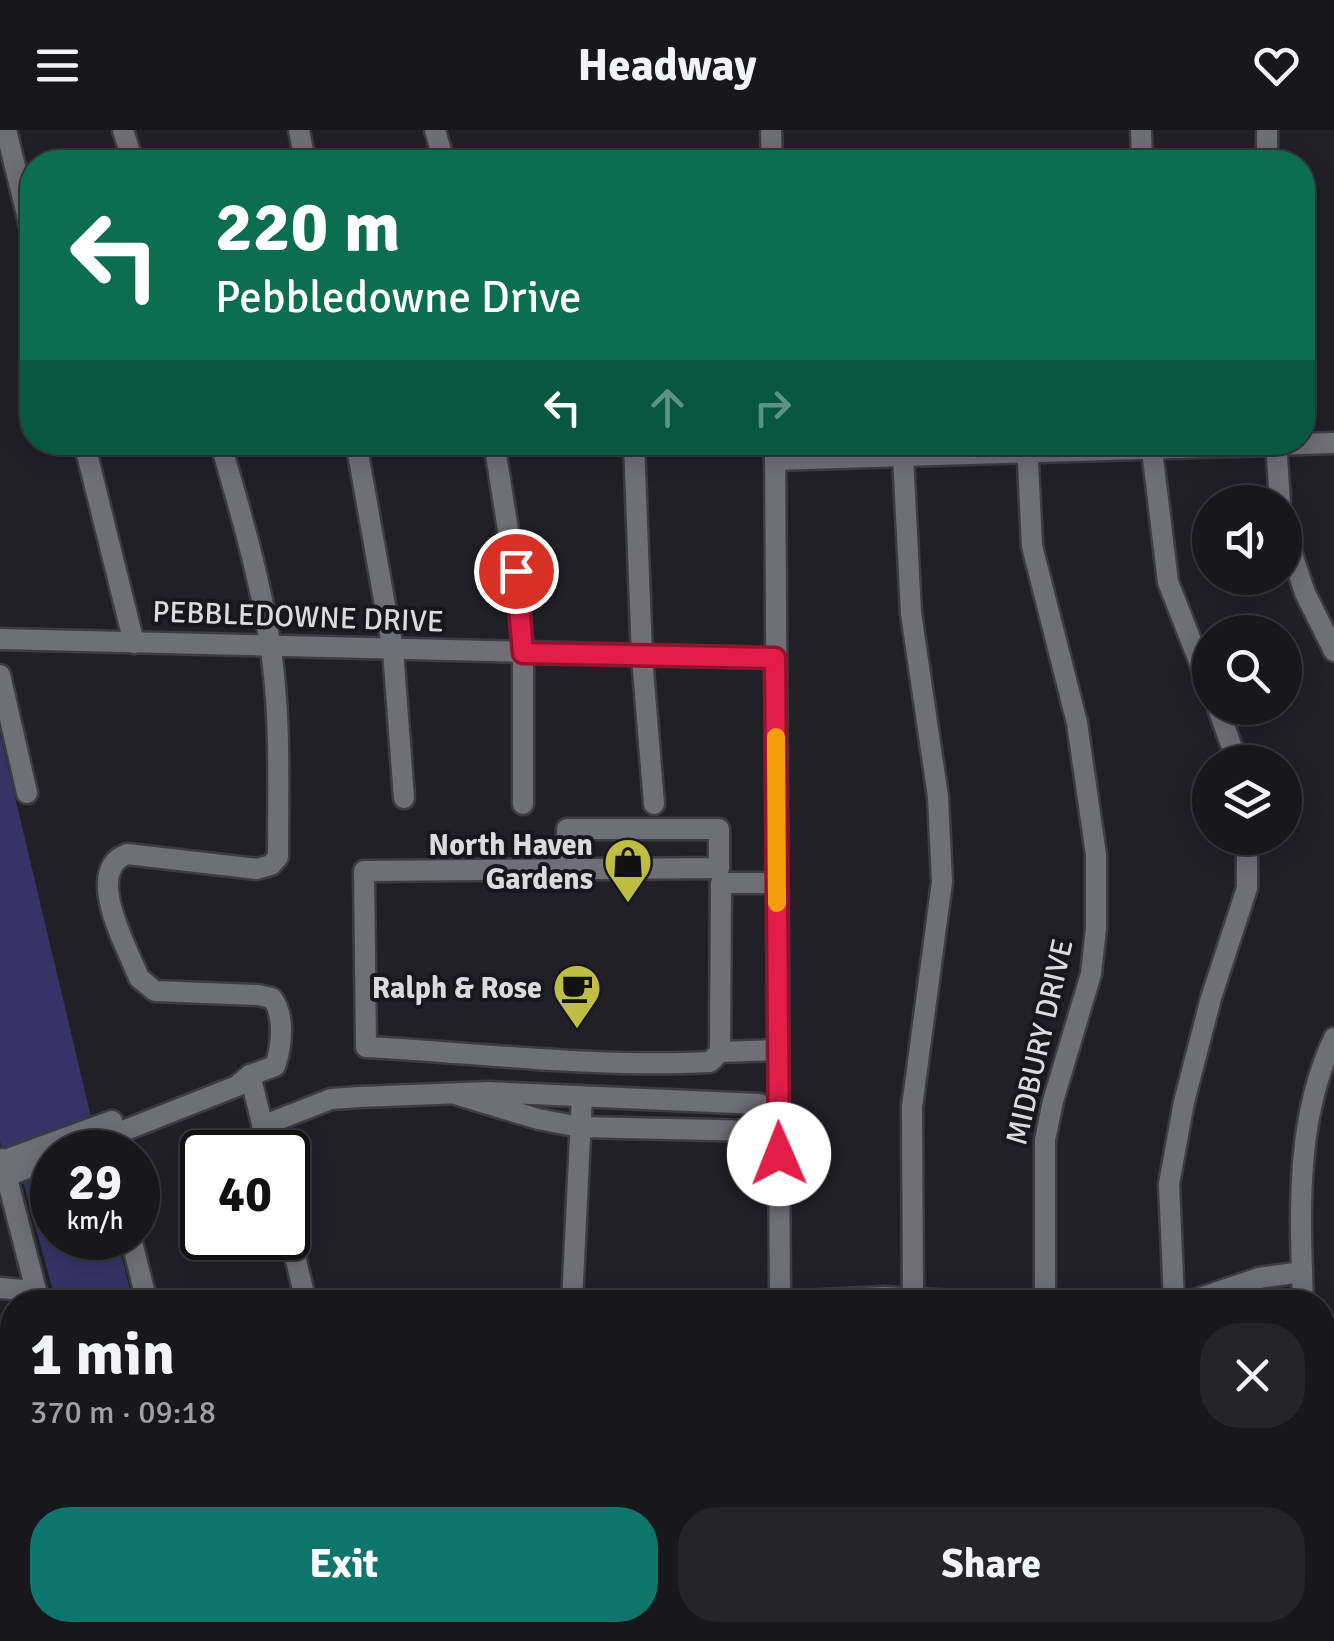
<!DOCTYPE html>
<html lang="en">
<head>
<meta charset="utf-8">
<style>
	:root { --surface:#18181c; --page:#252529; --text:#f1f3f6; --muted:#9fa0a3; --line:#36373b; --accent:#0f766e }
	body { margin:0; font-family:Signika,sans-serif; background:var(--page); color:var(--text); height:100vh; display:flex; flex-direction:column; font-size:38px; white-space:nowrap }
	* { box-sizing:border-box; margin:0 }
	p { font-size:32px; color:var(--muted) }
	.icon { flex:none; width:55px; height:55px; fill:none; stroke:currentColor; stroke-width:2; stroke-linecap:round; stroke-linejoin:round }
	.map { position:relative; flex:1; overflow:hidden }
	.side { position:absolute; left:0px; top:1160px; width:1335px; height:352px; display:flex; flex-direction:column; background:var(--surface); border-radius:40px 40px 0 0; box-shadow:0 5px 25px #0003,0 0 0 2px var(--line) }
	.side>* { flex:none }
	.banner { position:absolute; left:20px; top:20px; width:1295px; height:305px; border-radius:40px; box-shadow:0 5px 25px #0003,0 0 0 2px var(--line); background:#0b6e4f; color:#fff; overflow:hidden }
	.buttons { position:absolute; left:1192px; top:355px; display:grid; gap:20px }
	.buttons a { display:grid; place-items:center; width:110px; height:110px; border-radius:50%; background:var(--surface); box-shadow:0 5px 25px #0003,0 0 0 2px var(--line); font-size:50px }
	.speed { position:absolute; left:30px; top:1000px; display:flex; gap:20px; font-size:50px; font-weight:700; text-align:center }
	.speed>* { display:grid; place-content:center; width:130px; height:130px; border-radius:50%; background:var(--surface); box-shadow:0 5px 25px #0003,0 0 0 2px var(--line); line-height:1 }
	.speed small { font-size:25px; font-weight:400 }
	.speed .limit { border:5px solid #111; border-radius:15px; background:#fff; color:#111 }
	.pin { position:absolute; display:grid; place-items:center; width:85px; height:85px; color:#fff; margin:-42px; border:5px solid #fff; border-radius:50%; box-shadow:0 2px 10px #0007 }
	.me { position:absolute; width:110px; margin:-55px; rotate:359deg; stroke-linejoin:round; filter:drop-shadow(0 0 8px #0008) }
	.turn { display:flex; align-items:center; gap:35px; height:210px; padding:0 30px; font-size:45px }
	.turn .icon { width:130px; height:130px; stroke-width:2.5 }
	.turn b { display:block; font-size:70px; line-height:85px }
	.lanes { display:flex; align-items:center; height:95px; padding:0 30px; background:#0003; justify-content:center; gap:50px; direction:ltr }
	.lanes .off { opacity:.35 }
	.round { display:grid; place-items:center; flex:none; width:105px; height:105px; border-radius:40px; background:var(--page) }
	.headline { display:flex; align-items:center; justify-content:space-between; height:170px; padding:0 30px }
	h1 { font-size:60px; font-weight:700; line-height:75px }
	.button { display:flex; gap:20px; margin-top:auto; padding:20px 30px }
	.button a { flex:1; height:115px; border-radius:40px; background:var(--accent); color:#fff; font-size:40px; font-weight:700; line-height:115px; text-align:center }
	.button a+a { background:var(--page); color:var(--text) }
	header { display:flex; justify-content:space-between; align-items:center; height:130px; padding:0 30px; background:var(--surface); font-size:45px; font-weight:700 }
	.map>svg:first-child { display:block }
	.green { fill:#373367 }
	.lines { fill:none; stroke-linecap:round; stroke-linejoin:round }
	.minor-casing { stroke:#3c3c41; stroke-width:25 }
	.major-casing { stroke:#3c3c41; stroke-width:30 }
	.minor { stroke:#6f6f76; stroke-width:20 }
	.major { stroke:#979754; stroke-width:25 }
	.route-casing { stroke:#92132f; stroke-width:25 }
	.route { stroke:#e11d48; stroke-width:18 }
	.slow { stroke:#f59e0b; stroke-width:18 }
	.labels { text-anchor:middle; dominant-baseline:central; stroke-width:8; stroke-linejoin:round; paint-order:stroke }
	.street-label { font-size:30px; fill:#dbdbdf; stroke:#17171c }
	.poi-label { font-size:30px; font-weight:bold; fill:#dbdbdf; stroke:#17171c; text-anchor:end }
</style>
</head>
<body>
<header><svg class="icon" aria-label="menu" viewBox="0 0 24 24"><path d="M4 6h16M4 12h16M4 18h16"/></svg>Headway<svg class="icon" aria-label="heart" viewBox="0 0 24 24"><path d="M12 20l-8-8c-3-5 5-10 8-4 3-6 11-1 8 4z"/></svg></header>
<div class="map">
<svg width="1334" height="1511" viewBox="0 0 1334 1511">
	<rect width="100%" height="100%" fill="#202026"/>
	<!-- green -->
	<g class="green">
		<polygon points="0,604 92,991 3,1025 0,1011"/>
		<polygon points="52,1039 52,1108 117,1108 133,1172 56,1172 23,1051"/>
	</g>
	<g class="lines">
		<!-- minor casing -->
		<g class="minor-casing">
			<g id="minor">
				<polyline points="6,0 32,105"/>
				<polyline points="123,0 133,32"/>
				<polyline points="299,0 305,32"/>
				<polyline points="435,0 444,32"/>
				<polyline points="771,0 772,32"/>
				<polyline points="1141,0 1142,32"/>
				<polyline points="1267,0 1267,32"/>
				<polyline points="84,312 134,513"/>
				<polyline points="356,312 393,520 404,668"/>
				<polyline points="494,312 519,469 523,523 523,674"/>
				<polyline points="634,312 642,527 654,674"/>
				<polyline points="775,312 780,1172"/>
				<polyline points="1027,312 1032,416 1077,593 1096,725 1096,798 1091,844 1053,971 1045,1010 1045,1172"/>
				<polyline points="1151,312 1168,452 1210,559"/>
				<polyline points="1276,312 1280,372"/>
				<polyline points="903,326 911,483 938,667 942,752 912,977 913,1172"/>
				<polyline points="775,330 1334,313"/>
				<polyline points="1285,403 1305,463 1334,521"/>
				<polyline points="0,509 775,528"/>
				<polyline points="0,545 27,663"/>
				<polyline points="1218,578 1237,632"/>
				<path d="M 567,739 L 567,699 L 719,699 L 719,738 L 364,741 L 366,917 C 479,923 598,938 710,932 L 720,922"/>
				<polyline points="777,753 721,753 720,922 778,920"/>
				<polyline points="250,945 269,1022"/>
				<polyline points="262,996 331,969 359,967 488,962 759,974 779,988 759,1001 580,997 538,989 458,965"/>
				<path d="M 70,1022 L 237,956 L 250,945 L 275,936 C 282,916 285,885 272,868 L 258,865 L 155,861 L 139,848 C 127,817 83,741 127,724 L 257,739 L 271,735 L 278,727 C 278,656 281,584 270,513 C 259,445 240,379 220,312"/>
				<polyline points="2,1029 39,1172"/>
				<polyline points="4,1038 15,1043 52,1029"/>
				<polyline points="0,1040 11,1028 112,991"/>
				<polyline points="288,1097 306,1172"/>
				<polyline points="131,1108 147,1172"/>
				<polyline points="0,1158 36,1161"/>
				<polyline points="572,1172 582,967"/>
				<polyline points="780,1172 884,1167 973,1172"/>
				<polyline points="1174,1172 1169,1054 1184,972 1211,868 1247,758 1247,708"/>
				<polyline points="1188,1172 1259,1148 1302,1142"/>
				<path d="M 1303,1172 C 1300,1083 1295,990 1334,908"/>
				<polyline points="0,1294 12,1340"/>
				<polyline points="1322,1367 1334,1393"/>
				<polyline points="56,1500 59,1511"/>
				<polyline points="127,1500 130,1511"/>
				<polyline points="226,1500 229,1511"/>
				<polyline points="785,1500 785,1511"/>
				<polyline points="940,1500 943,1511"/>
				<polyline points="1086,1500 1089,1511"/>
				<polyline points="1228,1500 1231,1511"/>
				<polyline points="516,1511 516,1500"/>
				<polyline points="559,1511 559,1500"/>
			</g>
		</g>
		<!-- major casing -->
		<g class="major-casing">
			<g id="major">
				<polyline points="0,1430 12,1478"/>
				<polyline points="18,1500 21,1511"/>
			</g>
		</g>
		<!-- minor -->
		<use href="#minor" class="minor"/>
		<!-- major -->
		<use href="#major" class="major"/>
	</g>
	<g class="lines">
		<!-- route casing -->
		<g class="route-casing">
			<polyline id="route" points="516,441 523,523 775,528 779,1024"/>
		</g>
		<!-- route -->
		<use href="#route" class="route"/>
		<!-- slow -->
		<polyline class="slow" points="776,607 777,773"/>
	</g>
	<!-- icons -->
	<defs>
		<g id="shop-pin" transform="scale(2.5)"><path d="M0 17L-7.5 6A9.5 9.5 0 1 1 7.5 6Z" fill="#bebf42" stroke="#17171c"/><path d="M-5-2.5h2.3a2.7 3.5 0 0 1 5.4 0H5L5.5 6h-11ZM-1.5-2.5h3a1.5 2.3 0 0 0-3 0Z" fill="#111"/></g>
		<g id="cafe-pin" transform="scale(2.5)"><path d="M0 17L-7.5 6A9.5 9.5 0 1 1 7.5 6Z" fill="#bebf42" stroke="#17171c"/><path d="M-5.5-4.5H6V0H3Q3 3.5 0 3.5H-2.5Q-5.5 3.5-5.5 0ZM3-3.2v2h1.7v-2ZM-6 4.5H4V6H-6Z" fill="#111"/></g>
	</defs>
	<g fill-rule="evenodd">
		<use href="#shop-pin" x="628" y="732"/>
		<use href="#cafe-pin" x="577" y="858"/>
	</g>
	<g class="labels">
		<!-- street labels -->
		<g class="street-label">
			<text transform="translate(298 487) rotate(2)">PEBBLEDOWNE DRIVE</text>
			<text transform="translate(1040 912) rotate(-77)">MIDBURY DRIVE</text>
		</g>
		<!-- poi labels -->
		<g class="poi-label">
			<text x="593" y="715">North Haven<tspan x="593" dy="34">Gardens</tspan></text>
			<text x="542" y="858">Ralph &amp; Rose</text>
		</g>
	</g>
</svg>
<div class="buttons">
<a><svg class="icon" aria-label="sound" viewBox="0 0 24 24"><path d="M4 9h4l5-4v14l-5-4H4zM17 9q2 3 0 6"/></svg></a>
<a><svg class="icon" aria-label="search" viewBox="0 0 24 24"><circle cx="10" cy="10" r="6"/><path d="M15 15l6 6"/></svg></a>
<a><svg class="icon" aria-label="layers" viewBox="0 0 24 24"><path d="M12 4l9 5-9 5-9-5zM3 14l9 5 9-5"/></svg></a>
</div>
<div class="speed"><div>29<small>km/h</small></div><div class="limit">40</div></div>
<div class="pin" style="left:516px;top:441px;background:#d93025"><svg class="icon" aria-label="arrive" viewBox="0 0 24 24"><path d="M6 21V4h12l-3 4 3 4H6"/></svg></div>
<svg class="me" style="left:779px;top:1024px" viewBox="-20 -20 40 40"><circle r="19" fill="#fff"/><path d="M0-13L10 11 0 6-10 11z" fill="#e11d48"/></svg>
<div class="banner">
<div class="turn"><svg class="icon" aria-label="left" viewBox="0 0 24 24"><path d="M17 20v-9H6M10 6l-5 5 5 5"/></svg><div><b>220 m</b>Pebbledowne Drive</div></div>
<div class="lanes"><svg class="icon" aria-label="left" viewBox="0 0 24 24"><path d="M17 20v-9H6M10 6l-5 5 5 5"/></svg><svg class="icon off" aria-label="ahead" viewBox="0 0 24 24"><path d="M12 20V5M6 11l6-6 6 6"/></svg><svg class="icon off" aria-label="right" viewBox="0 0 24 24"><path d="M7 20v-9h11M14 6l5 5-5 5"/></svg></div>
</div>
<section class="side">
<div class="headline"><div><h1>1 min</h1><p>370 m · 09:18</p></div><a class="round"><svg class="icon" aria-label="close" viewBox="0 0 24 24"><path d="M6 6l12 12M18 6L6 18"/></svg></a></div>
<div class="button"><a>Exit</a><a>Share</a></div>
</section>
</div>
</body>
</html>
